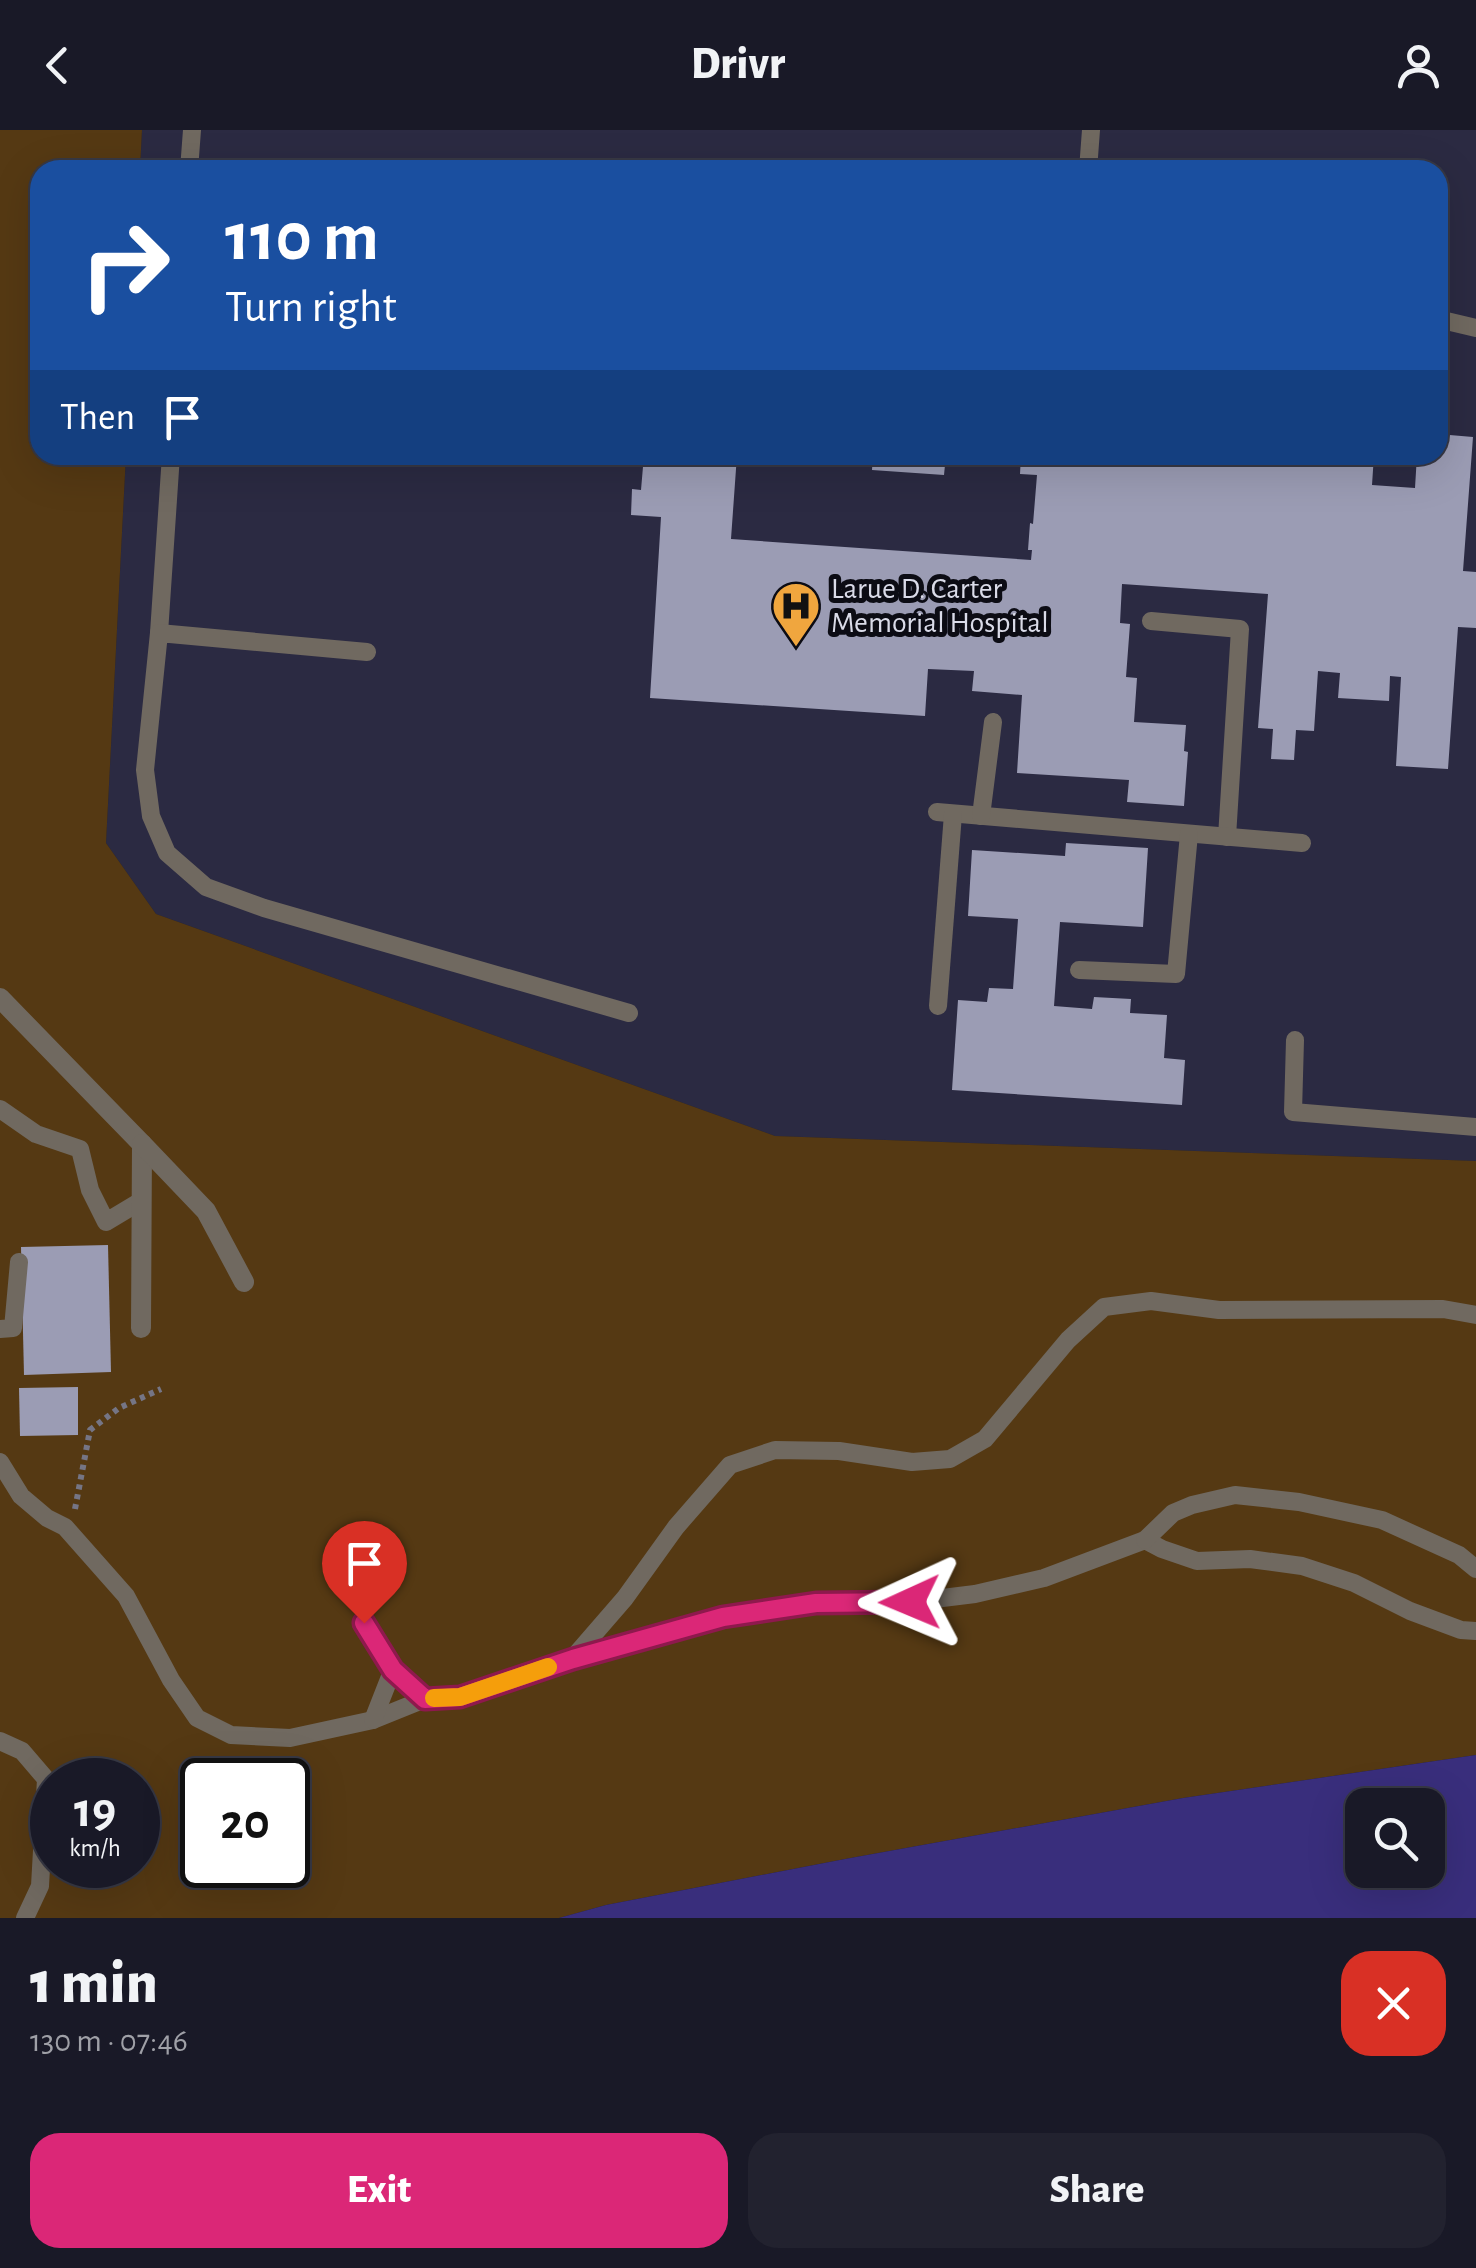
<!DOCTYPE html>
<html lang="en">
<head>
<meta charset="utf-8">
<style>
	:root { --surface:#191927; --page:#22222f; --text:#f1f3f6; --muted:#9fa0a7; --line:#373844; --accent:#db2777 }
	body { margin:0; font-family:"Alegreya Sans",sans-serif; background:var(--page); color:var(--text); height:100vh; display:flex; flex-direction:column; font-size:38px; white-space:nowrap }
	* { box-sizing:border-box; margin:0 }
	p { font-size:32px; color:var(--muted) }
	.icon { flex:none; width:55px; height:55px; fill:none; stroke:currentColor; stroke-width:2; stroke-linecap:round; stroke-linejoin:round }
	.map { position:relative; height:1788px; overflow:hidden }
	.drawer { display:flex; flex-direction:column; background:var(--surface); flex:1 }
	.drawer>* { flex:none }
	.top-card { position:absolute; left:30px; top:30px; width:1418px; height:305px; border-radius:30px; box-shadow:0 10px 40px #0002,0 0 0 2px var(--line); background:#1a4fa0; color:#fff; overflow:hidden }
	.controls { position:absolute; left:1345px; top:1658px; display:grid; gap:20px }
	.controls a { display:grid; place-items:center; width:100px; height:100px; border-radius:20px; background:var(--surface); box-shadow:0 10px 40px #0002,0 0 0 2px var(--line); font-size:50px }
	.speed { position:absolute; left:30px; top:1628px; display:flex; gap:20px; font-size:50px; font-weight:700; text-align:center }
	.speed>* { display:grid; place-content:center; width:130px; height:130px; border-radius:50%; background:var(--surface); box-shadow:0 10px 40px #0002,0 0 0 2px var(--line); line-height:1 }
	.speed small { font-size:25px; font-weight:400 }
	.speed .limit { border:5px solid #111; border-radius:15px; background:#fff; color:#111 }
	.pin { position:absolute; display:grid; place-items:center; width:85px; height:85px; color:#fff; margin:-102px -42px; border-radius:50% 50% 50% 0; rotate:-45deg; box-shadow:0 0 10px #0007 }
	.pin .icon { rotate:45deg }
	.me { position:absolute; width:110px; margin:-55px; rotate:269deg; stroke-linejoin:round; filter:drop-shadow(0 0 8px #0008) }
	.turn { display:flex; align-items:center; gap:35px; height:210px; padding:0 30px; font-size:45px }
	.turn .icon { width:130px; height:130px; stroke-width:2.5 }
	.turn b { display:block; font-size:70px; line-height:85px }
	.then { display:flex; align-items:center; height:95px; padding:0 30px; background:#0003; gap:20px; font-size:38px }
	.round { display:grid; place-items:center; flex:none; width:105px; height:105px; border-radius:30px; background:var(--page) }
	.summary { display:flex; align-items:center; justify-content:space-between; height:170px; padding:0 30px }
	h1 { font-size:60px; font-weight:800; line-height:75px }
	.cta { display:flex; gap:20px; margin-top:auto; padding:20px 30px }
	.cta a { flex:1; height:115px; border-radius:30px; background:var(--accent); color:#fff; font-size:40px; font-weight:800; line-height:115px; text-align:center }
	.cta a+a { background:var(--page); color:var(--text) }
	header { display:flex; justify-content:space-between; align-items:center; height:130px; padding:0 30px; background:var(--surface); font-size:45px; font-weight:800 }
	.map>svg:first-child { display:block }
	.built { fill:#2b2a42 }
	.green { fill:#553913; fill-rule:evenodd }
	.water { fill:#392e7c; fill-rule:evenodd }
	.building { fill:#9b9cb4 }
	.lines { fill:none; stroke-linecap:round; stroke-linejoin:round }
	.path { stroke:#757585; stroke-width:6; stroke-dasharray:5 5; stroke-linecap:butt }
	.lane { stroke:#706960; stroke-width:18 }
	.street { stroke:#706960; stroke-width:20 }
	.route-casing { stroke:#8e194d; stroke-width:25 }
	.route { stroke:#db2777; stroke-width:18 }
	.slow { stroke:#f59e0b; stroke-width:18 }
	.labels { text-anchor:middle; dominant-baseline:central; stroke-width:10; stroke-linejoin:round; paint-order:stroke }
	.poi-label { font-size:30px; fill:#dadbe8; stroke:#0c0c14; text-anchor:start }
</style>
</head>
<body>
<header><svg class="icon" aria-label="back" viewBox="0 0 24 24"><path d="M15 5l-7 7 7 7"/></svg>Drivr<svg class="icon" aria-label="person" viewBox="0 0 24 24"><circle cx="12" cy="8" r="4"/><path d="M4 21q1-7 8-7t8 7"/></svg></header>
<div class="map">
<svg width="1476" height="1788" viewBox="0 0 1476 1788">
	<rect width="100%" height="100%" fill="#212134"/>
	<!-- built -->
	<polygon class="built" points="142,0 1476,0 1476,1031 775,1006 156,784 106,713 126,325 1438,325 1438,40 140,40"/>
	<!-- green -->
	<path class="green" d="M 0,0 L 142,0 L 140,40 L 40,40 L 40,325 L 126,325 L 106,713 L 156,784 L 775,1006 L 1476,1031 L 1476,1625 L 1183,1668 L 845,1729 L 606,1775 L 559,1788 L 0,1788 ZM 52,1650 L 138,1650 L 138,1735 L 52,1735 ZM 202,1650 L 288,1650 L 288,1735 L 202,1735 Z"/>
	<!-- water -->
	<path class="water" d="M 1476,1625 L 1476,1788 L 559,1788 L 606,1775 L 845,1729 L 1183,1668 ZM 1362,1675 L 1428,1675 L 1428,1740 L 1362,1740 Z"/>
	<!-- building -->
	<g class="building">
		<polygon points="1438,304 1473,307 1463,441 1476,442 1476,498 1458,497 1448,639 1396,636 1401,547 1390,546 1389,571 1338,568 1340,543 1318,541 1314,601 1296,600 1294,630 1271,629 1273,599 1258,598 1268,464 1122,454 1120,493 1130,494 1126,547 1137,548 1134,592 1186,595 1184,621 1188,622 1184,676 1127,672 1129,650 1017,643 1022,565 972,561 974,541 928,539 925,586 650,568 661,387 631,385 632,359 641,360 644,325 737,325 731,409 1031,430 1032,420 1028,420 1030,393 1033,394 1037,345 1020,344 1021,325 1374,325 1372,355 1415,358 1417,325 1438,325"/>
		<polygon points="873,325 946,325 944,345 872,340"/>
		<polygon points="1066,713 1148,718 1143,797 1060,792 1054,876 1092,879 1094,867 1131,869 1130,883 1167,885 1164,928 1185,930 1182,975 952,960 958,870 987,872 989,858 1013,859 1018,789 968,786 972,720 1065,726"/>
		<polygon points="108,1115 111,1242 24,1245 21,1117"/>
		<polygon points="78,1257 78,1305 20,1306 19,1258"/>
	</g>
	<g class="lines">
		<!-- path -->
		<polyline class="path" points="75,1379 90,1300 119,1278 161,1259"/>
		<!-- lane -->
		<g class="lane">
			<polyline points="189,40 192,0"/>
			<polyline points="1088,40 1091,0"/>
			<polyline points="1438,189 1476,198"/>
			<polyline points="1151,491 1240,499 1227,707"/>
			<polyline points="159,503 171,325"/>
			<polyline points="367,522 159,503 145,640 151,686 167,723 206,757 264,778 629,883"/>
			<polyline points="937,682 1302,713"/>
			<polyline points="981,686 993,592"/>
			<polyline points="1079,840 1176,844 1189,704"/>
			<polyline points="938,876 953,684"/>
			<polyline points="1295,910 1293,982 1476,997"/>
			<polyline points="0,979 36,1004 80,1019 90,1060 106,1092 141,1071"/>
			<polyline points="0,1199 13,1198 19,1132"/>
			<polyline points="0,1332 21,1366 47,1388 65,1397 126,1466 171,1550 197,1588 231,1605 290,1608 373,1590 425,1569 461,1567 573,1529 723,1487 816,1473 910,1472 975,1464 1044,1448 1145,1410 1162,1419 1197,1431 1250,1429 1302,1436 1354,1453 1410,1481 1461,1500 1476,1501"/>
			<polyline points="1145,1410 1173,1383 1192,1375 1235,1365 1299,1372 1382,1390 1459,1425 1476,1439"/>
			<polyline points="364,1493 393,1539 425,1569"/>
			<polyline points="573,1528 625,1468 676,1397 730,1335 775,1320 839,1321 912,1332 950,1329 985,1309 1068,1210 1104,1177 1151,1171 1219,1180 1443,1179 1476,1185"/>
			<polyline points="373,1590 393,1539"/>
			<polyline points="0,1611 22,1621 46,1649 40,1756 25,1788"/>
		</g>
		<!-- street -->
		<g class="street">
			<polyline points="0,868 142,1014 141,1198"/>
			<polyline points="142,1014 206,1081 244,1152"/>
		</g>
	</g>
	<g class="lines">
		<!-- route casing -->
		<g class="route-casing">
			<polyline id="route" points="364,1493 393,1540 425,1569 460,1567 573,1529 723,1487 816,1473 910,1472"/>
		</g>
		<!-- route -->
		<use href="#route" class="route"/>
		<!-- slow -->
		<polyline class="slow" points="434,1568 460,1567 548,1537"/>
	</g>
	<!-- icons -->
	<defs>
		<g id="hospital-pin" transform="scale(2.5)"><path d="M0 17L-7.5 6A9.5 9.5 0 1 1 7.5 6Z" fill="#f0a63e" stroke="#0c0c14"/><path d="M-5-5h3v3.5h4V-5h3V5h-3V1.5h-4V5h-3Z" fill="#111"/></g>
	</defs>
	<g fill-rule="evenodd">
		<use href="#hospital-pin" x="796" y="476"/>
	</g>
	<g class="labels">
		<!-- poi labels -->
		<g class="poi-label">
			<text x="831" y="459">Larue D. Carter<tspan x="831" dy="34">Memorial Hospital</tspan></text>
		</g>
	</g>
</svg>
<div class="controls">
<a><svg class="icon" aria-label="search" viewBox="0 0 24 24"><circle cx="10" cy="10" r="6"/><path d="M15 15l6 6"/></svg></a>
</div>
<div class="speed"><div>19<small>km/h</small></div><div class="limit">20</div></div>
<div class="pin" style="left:364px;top:1493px;background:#d93025"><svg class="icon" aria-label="arrive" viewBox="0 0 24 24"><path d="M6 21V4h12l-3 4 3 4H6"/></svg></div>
<svg class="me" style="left:910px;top:1472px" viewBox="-20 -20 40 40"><path d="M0-17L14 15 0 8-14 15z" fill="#db2777" stroke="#fff" stroke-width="4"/></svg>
<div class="top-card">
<div class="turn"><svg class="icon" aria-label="right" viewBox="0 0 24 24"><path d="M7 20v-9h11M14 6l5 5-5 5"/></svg><div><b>110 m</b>Turn right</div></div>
<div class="then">Then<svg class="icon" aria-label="arrive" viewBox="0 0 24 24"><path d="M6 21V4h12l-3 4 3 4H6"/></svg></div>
</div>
</div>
<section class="drawer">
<div class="summary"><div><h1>1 min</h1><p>130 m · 07:46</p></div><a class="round" style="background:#d93025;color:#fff"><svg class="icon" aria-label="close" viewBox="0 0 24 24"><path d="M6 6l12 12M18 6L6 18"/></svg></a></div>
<div class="cta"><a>Exit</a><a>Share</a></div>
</section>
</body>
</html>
